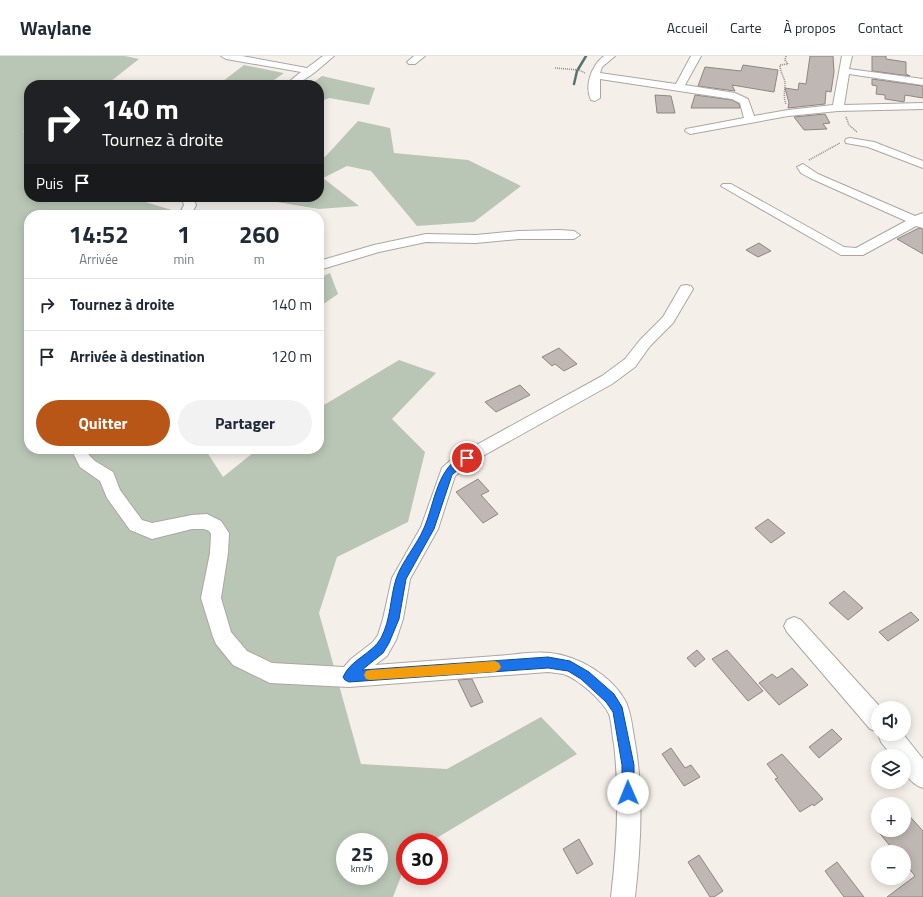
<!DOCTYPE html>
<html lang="fr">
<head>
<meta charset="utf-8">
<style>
	:root { --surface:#fff; --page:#f2f2f3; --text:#1f2937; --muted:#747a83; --line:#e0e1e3; --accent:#b75617 }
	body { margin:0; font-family:"Titillium Web",sans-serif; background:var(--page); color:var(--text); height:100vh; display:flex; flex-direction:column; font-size:15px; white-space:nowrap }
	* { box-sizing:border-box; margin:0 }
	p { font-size:13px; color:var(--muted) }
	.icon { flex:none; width:22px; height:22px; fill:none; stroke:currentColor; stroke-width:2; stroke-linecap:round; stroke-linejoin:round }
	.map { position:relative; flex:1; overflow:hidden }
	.sheet { position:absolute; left:24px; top:154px; width:300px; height:244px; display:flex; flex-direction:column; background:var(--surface); border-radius:16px; box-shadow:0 2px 10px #0003 }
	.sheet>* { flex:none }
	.top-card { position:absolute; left:24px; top:24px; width:300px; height:122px; border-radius:16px; box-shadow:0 2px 10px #0003; background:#202124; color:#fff; overflow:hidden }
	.controls { position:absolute; left:871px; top:645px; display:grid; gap:8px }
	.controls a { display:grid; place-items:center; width:40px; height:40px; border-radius:50%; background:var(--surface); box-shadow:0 2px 10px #0003; font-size:20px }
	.speed { position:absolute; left:336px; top:777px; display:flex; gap:8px; font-size:20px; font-weight:700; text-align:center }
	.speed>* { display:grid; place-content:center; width:52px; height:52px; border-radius:50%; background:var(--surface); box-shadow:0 2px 10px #0003; line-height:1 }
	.speed small { font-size:10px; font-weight:400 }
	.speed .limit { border:6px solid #d22; background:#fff; color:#111 }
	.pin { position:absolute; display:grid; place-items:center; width:34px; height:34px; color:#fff; margin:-17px; border:2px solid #fff; border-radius:50%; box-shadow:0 1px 4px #0007 }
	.me { position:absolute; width:44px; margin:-22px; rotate:359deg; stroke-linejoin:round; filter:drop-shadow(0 0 3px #0008) }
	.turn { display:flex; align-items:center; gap:14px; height:84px; padding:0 12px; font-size:18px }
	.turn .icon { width:52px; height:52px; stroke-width:2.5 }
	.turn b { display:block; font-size:28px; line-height:34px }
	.then { display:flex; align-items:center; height:38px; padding:0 12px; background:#0003; gap:8px; font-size:15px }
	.eta { display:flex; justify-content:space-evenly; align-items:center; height:68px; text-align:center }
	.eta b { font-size:24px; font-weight:700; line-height:28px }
	.button { display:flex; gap:8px; margin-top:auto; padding:8px 12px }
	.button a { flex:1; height:46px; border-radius:24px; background:var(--accent); color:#fff; font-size:16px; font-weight:700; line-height:46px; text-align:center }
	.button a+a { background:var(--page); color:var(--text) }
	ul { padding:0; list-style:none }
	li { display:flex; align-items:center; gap:12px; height:52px; padding:0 12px; border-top:1px solid var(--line) }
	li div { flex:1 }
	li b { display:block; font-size:15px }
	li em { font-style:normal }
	header { display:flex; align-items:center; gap:24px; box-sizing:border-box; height:56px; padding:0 20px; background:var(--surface); border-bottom:1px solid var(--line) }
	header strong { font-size:19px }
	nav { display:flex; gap:22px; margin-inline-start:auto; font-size:14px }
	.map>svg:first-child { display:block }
	.green { fill:#b9c6b5; fill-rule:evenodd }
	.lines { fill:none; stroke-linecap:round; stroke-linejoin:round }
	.stream { stroke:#587272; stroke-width:2.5 }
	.building { fill:#beb7b4; stroke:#8d8683 }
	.minor-casing { stroke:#aca6a2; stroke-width:2 }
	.path { stroke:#8c8884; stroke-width:1.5; stroke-dasharray:1 1; stroke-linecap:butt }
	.minor { fill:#fff; fill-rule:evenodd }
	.route { fill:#1a73e8; stroke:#114b97 }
	.slow { fill:#f59e0b }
</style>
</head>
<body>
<header>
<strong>Waylane</strong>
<nav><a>Accueil</a><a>Carte</a><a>À propos</a><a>Contact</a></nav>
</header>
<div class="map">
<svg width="923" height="841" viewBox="0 0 923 841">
	<rect width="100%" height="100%" fill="#f5efea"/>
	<!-- green -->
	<g class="green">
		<path d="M 0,0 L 125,0 L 139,3 L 106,29 L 29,29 L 29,72 L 23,76 L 29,77 L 29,141 L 129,141 L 188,159 L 29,159 L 29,393 L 205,393 L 223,421 L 258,393 L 319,393 L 319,352 L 399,304 L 436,317 L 392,363 L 425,396 L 408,466 L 337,501 L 319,557 L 361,708 L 447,713 L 541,661 L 577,698 L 430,786 L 405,786 L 405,810 L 393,841 L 0,841 ZM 345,786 L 379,786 L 379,820 L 345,820 Z"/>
		<polygon points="244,9 284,17 267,29 218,29"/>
		<polygon points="322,20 375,32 369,49 329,42 319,46 319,29 310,29"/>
		<polygon points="358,65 390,72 394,97 468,104 521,130 474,166 417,170 371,115 347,110 323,122 359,150 319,153 271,145 265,141 319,141 319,100 325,101"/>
		<polygon points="330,217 338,238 319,251 319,222"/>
	</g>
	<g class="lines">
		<!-- stream -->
		<polyline class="stream" points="574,28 577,15 586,0"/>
	</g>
	<!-- building -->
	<g class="building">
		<polygon points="810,0 833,0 834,16 831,36 826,35 825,48 788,52 789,47 785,32 798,34 799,27 806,28"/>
		<polygon points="872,0 886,0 886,3 906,6 906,18 910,20 872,15"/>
		<polygon points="743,9 778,14 774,36 732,29 735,35 698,30 705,11 741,15"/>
		<polygon points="872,23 923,30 923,42 905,39 904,46 885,43 885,39 876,38 877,30 872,29"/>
		<polygon points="655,39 671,40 675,57 657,57"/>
		<polygon points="695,39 732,44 739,48 740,52 691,52"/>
		<polygon points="825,58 830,67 823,68 827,73 804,74 794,61"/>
		<polygon points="919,172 923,173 923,198 897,183"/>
		<polygon points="759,187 771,195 758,201 746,194"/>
		<polygon points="559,292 577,308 564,315 555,308 552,310 542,301"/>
		<polygon points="520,329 530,339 496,356 485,346"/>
		<polygon points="478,423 489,435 481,439 498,458 483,467 456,436"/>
		<polygon points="768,463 785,477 771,487 755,472"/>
		<polygon points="844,535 863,552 848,564 829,547"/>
		<polygon points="911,556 919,564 888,585 879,576"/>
		<polygon points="697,594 705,603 695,611 687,602"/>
		<polygon points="727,594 763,635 748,645 712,603"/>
		<polygon points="792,612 808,629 779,649 759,627 772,618 777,622"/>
		<polygon points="472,623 483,646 471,651 458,624"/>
		<polygon points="832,673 842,683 819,702 809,691"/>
		<polygon points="671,692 685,712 691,709 700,721 684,730 662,698"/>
		<polygon points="782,698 823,743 814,750 813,748 800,756 775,723 778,722 767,708"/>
		<polygon points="904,754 923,775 923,841 887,841 915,820 904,806 904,796 895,796 877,774 904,774"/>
		<polygon points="579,783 593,808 577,818 563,793"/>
		<polygon points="699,799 723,835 714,841 710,841 688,806"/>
		<polygon points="837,806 864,841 844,841 825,815"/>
	</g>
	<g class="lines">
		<!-- minor casing -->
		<g class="minor-casing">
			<g id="minor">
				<polygon points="221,0 242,0 307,12 323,0 334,0 314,17 296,29 285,29 301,16 226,3"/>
				<polygon points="414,0 425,0 415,8 409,8 407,6"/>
				<path d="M 604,0 L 615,0 L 602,11 L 600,17 L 676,28 L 691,0 L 701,0 L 685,29 L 735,37 L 748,43 L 754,60 L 788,54 L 833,49 L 842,0 L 852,0 L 849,13 L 923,23 L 923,29 L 849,18 L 844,49 L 923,47 L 923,53 L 838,55 L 788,60 L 690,78 L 685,75 L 686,73 L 744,62 L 740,47 L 732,43 L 600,23 L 600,42 L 595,45 L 591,44 C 584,29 592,9 604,0 Z"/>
				<polygon points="850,82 874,86 923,105 923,112 868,91 846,87 845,85 846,83"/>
				<polygon points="803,108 818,118 915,160 923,157 923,172 916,170 863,199 841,199 721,130 723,128 731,128 844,191 856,192 906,165 810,122 801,117 797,111"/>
				<polygon points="181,141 193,141 196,149 191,159 179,159 184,149"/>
				<polygon points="560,174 574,175 580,179 574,183 519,183 476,187 426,186 379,196 319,214 319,205 374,189 426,178 476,179 519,175"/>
				<path d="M 686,229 L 691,230 L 693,233 L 673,267 L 650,290 L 635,311 L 612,328 L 481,401 L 455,420 L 438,473 L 410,523 L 403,563 L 396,584 L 387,600 L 375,609 C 415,606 456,603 496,600 C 513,599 533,595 550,597 C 579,600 612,620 626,646 C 631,658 632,669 634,681 C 644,734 641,788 635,841 L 611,841 C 617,790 620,739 614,688 C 612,679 612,667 609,658 C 603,645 579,624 566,619 C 561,617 554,617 548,616 L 349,631 L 270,627 L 233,609 L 216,588 L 213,581 L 201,542 L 210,497 L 211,478 L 209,475 L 204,473 L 192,473 L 152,483 L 130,474 L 107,442 L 100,425 L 80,411 L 71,393 L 87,393 L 89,399 L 95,405 L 113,416 L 120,434 L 142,464 L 152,467 L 192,459 L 207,458 L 221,465 L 229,477 L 228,497 L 221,542 L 231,576 L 247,595 L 272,607 L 344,611 L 351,603 L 373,586 L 378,579 L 383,563 L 392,522 L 421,471 L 442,412 L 453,402 L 469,393 L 602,320 L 625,303 L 640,284 L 663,261 L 681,230 Z"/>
				<polygon points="794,561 801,564 881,652 878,652 878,676 870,673 787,576 784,570 787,564"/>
				<path d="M 878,678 L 903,678 L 923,703 L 923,732 C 907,726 904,716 904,700 L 892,700 L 881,686 Z"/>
			</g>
		</g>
		<!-- path -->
		<g class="path">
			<path d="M 786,0 L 785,4 L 788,8 L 780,9 C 780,16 785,22 785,28 C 785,36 783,40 786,48"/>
			<polyline points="555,12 579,14 585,17"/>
			<polyline points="846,61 849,69 857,76"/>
			<polyline points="809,104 840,87"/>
		</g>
		<!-- minor -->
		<use href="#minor" class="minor"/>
	</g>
	<!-- route -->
	<path class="route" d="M 467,398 L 471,402 L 452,419 L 434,473 L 406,523 L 399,563 L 389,587 L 383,597 L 362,614 L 548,601 L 570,605 L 589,616 L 614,638 L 622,651 L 634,709 L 634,737 L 633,741 L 628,743 L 624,741 L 622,737 L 622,709 L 613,656 L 606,646 L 581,623 L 568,615 L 548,612 L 349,626 L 345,624 L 343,621 C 351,603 372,598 381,582 C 391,563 390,542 396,523 C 402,505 417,489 424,472 C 435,447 437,408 467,398 Z"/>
	<!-- slow -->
	<polygon class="slow" points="495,605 499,607 501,611 499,614 495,616 370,624 366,623 364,619 366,615 370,614"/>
</svg>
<div class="controls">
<a><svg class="icon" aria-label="sound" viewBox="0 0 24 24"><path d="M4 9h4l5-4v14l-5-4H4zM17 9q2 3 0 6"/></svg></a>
<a><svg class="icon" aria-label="layers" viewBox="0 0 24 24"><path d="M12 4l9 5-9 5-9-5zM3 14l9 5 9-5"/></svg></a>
<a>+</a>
<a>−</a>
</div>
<div class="speed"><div>25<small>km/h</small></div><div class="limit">30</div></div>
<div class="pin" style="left:467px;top:402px;background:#d93025"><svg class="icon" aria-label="arrive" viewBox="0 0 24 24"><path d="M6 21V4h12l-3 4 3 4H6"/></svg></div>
<svg class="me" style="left:628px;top:737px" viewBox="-20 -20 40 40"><circle r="19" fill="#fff"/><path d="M0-13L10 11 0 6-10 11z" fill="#1a73e8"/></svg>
<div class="top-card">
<div class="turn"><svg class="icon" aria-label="right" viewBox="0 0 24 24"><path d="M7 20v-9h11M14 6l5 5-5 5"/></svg><div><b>140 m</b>Tournez à droite</div></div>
<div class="then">Puis<svg class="icon" aria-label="arrive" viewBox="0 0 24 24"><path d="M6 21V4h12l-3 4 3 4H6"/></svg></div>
</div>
<section class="sheet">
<div class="eta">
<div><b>14:52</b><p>Arrivée</p></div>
<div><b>1</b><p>min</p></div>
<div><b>260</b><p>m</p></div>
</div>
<ul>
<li><svg class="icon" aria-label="right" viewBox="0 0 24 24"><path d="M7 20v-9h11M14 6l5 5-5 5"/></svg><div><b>Tournez à droite</b></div><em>140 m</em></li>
<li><svg class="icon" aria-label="arrive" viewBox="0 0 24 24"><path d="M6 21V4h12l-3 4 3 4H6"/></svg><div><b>Arrivée à destination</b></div><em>120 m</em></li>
</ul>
<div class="button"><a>Quitter</a><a>Partager</a></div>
</section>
</div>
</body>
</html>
